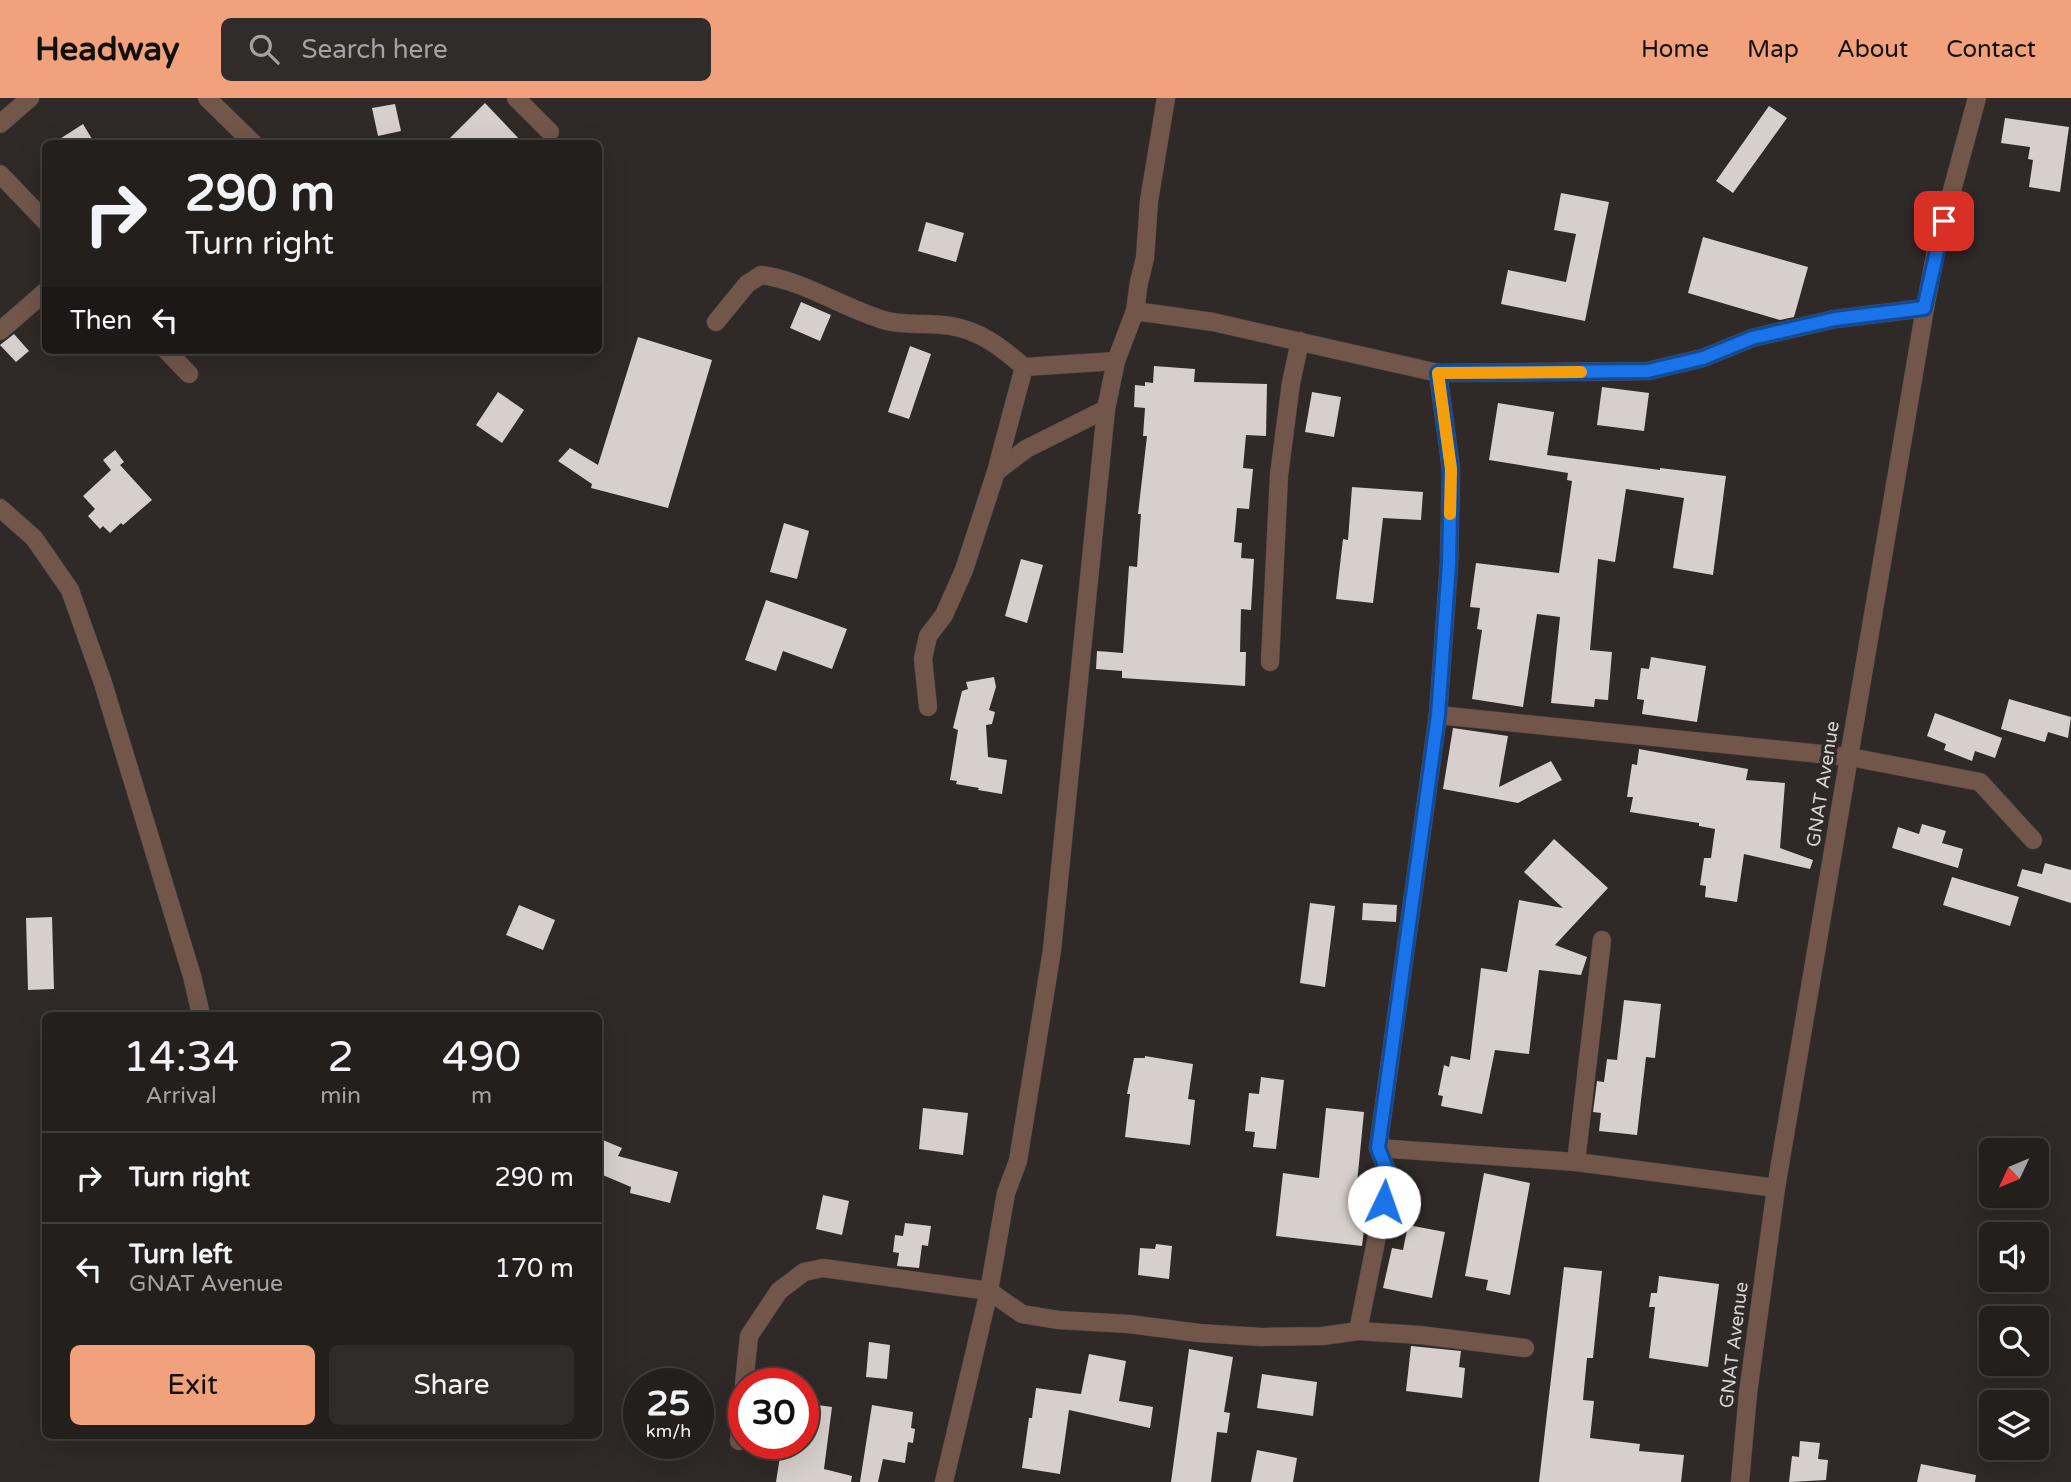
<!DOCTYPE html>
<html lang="en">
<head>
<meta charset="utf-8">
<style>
	:root { --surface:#231f1d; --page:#2f2c2a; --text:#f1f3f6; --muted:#a3a2a4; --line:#403d3b; --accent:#f1a17b }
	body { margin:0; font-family:"Varela Round",sans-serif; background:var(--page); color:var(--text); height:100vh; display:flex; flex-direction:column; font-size:26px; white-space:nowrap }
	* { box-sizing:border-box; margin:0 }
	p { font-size:23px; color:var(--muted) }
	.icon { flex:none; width:38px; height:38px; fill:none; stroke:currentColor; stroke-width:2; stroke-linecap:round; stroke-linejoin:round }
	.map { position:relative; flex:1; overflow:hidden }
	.sheet { position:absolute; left:42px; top:914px; width:560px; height:427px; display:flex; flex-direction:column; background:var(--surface); border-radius:10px; box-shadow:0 7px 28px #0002,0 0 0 2px var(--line) }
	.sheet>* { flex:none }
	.hud { position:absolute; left:42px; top:42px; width:560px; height:214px; border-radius:10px; box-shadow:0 7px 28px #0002,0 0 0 2px var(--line); background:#231f1d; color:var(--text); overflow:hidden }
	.needle { width:46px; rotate:226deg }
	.controls { position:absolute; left:1979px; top:1040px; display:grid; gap:14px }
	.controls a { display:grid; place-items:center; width:70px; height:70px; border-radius:10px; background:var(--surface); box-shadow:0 7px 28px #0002,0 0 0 2px var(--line); font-size:35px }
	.speed { position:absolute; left:623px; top:1270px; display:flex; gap:14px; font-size:35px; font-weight:700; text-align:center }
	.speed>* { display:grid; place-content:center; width:91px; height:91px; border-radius:50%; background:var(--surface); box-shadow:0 7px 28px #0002,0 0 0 2px var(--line); line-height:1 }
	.speed small { font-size:18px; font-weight:400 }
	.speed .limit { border:10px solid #d22; background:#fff; color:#111 }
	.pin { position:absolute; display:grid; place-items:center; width:60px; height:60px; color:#fff; margin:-30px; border-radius:14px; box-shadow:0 4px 10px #0006 }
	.me { position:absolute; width:77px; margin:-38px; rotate:3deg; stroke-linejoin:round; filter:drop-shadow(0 0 5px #0008) }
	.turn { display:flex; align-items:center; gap:24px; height:147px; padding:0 28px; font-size:32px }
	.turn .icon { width:91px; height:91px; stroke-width:2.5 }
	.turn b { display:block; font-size:49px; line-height:60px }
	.then { display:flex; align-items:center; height:66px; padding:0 28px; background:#0003; gap:14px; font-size:26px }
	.eta { display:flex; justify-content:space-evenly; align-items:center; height:119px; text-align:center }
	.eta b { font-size:42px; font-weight:600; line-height:49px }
	.action { display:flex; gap:14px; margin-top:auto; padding:14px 28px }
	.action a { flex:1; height:80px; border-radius:10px; background:var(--accent); color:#111; font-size:28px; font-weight:600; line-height:80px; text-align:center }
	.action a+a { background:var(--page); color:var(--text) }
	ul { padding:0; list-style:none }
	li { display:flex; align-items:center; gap:21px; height:91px; padding:0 28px; border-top:2px solid var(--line) }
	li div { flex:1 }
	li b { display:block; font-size:26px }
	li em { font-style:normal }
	header { display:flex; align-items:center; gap:42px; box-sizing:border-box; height:98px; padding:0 35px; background:var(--accent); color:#111 }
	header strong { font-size:33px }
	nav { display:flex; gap:38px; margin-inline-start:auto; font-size:24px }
	.search { width:490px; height:63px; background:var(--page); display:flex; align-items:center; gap:18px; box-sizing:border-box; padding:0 24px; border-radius:10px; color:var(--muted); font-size:26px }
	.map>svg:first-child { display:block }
	.building { fill:#d6cfcb }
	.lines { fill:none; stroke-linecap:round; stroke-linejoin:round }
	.minor-casing { stroke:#4a4442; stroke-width:19 }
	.minor { stroke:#715649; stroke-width:18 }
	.route-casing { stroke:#114b97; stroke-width:18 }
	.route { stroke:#1a73e8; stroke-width:12 }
	.slow { stroke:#f59e0b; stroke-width:12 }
	.labels { text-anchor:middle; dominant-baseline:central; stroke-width:7; stroke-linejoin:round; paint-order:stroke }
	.street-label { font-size:19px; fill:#d7d4d2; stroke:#2f2927 }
</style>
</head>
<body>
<header>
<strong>Headway</strong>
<div class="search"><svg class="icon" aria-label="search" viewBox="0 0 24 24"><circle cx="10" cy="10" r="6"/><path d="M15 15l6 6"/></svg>Search here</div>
<nav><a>Home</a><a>Map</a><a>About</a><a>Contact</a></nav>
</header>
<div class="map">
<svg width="2071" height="1384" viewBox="0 0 2071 1384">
	<rect width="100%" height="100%" fill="#2f2927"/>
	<!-- building -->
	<g class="building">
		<polygon points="485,5 524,46 444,46"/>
		<polygon points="395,6 401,33 378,38 372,10"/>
		<polygon points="1769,8 1787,20 1733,95 1716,83"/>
		<polygon points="2005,20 2069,29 2060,94 2029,89 2033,62 2028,61 2030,49 2001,45"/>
		<polygon points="83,26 95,46 52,46"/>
		<polygon points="1561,95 1609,104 1585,223 1501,206 1508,172 1566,184 1576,136 1554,132"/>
		<polygon points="926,124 964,135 956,164 918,153"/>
		<polygon points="1703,139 1808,169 1794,219 1780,222 1688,195"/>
		<polygon points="801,204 831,217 820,243 790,230"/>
		<polygon points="14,236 29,253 16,264 0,247"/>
		<polygon points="638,239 712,262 668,410 591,390 592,386 558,363 570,350 598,367"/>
		<polygon points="910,248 931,256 909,321 888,314"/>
		<polygon points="1154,268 1195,271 1194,284 1267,286 1266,338 1246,337 1243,370 1253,371 1249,411 1237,410 1234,444 1242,445 1241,460 1254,461 1251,512 1241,511 1240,554 1246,554 1245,588 1122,580 1122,573 1096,571 1097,553 1123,555 1129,468 1137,469 1141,416 1138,416 1147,338 1143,338 1145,310 1134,309 1135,287 1145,288 1145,284 1153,285"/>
		<polygon points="1602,289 1649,295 1644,333 1597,327"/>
		<polygon points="498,294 524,312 502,345 476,327"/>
		<polygon points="1312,294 1341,299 1334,339 1305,334"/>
		<polygon points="1498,305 1554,314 1547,357 1660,372 1660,370 1726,378 1713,477 1673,470 1684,400 1626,391 1615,464 1598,461 1590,552 1612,554 1608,602 1595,601 1594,609 1551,605 1560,519 1537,516 1523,609 1472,601 1482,532 1477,531 1480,510 1470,509 1476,465 1559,475 1572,383 1567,382 1568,375 1489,362"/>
		<polygon points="115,352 124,364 120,367 152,402 123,427 121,425 110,435 103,428 100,431 88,418 95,411 83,398 111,372 103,362"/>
		<polygon points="1352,389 1423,394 1421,422 1383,420 1373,505 1336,501 1343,441 1348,442"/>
		<polygon points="784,425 809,433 797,481 770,474"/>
		<polygon points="1021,461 1043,467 1027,525 1005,518"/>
		<polygon points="766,502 847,531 832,571 783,553 776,573 745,562"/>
		<polygon points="1651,559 1706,568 1697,624 1642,616 1644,602 1637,601 1639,585 1641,570 1649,571"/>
		<polygon points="994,579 996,589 989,612 995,614 992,626 986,627 988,659 1007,662 1002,696 978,692 979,690 956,686 957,683 950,682 958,632 953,630 962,593 968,591 966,584"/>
		<polygon points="2009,601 2071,619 2068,640 2048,634 2045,644 2001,631"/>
		<polygon points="1935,615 2002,640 1995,660 1975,653 1972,663 1944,652 1946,646 1927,638"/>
		<polygon points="1453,630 1508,638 1499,689 1551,663 1562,682 1518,705 1443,691"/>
		<polygon points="1639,651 1748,671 1746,682 1785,685 1780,750 1813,762 1810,771 1744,756 1737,804 1705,799 1706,788 1700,787 1704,760 1711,760 1715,731 1699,728 1699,725 1630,714 1633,699 1627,699 1632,666 1637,667"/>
		<polygon points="1922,726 1946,733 1942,745 1963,751 1958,770 1892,750 1898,729 1919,736"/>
		<polygon points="1554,741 1608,790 1555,847 1587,859 1581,877 1539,872 1529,956 1495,952 1482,1016 1441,1008 1443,998 1438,997 1444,967 1449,969 1451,958 1470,962 1481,870 1507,874 1519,802 1563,810 1524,774"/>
		<polygon points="2045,765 2071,772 2071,805 2017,788 2022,771 2042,776"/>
		<polygon points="1952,779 2019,799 2010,828 1943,807"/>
		<polygon points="1310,805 1335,808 1325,889 1300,885"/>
		<polygon points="1363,805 1397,807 1396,824 1362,822"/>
		<polygon points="519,807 555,822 543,852 506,837"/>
		<polygon points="52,819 54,891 28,892 26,820"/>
		<polygon points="1624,902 1661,906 1655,960 1646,959 1637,1037 1599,1033 1601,1015 1593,1014 1597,983 1604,984 1607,961 1617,962"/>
		<polygon points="1145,958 1193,966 1188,1001 1195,1002 1190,1047 1125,1039 1130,996 1127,996 1134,960 1145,960"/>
		<polygon points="1261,979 1284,982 1276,1051 1253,1049 1255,1034 1245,1033 1249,995 1259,996"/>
		<polygon points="923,1010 968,1015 963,1057 919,1051"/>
		<polygon points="1326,1010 1364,1014 1357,1085 1370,1086 1362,1148 1276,1138 1283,1075 1319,1080"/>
		<polygon points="598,1040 622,1050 618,1058 678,1074 670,1105 630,1095 631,1089 598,1075"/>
		<polygon points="1484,1075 1530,1085 1510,1197 1486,1192 1488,1182 1465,1178"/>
		<polygon points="823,1097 849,1103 842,1137 816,1131"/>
		<polygon points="905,1125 931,1128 928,1148 922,1147 919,1170 897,1168 899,1155 893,1154 895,1137 903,1138"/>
		<polygon points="1408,1127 1445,1134 1432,1200 1383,1190 1392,1150 1403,1152"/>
		<polygon points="1156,1146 1172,1148 1169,1181 1138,1177 1140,1150 1155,1151"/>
		<polygon points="1564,1169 1602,1173 1593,1260 1587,1260 1583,1302 1594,1303 1590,1340 1640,1346 1639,1353 1684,1357 1681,1384 1539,1384"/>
		<polygon points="1659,1178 1719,1186 1708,1269 1649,1260 1655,1209 1649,1209 1651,1195 1657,1195"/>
		<polygon points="869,1244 890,1247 887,1281 866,1279"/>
		<polygon points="1411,1248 1461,1253 1459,1269 1465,1270 1462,1300 1406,1293"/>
		<polygon points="1189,1251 1233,1259 1224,1314 1230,1315 1227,1335 1217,1334 1211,1384 1171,1384"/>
		<polygon points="1089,1256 1126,1263 1119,1303 1153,1309 1150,1330 1069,1312 1060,1376 1022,1370 1029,1320 1032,1320 1036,1290 1081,1296"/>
		<polygon points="1262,1276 1317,1284 1313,1318 1257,1310"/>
		<polygon points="803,1305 832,1309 824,1371 852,1378 851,1384 776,1384 782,1346 803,1346"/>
		<polygon points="872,1307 913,1314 911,1330 915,1331 913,1345 908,1344 905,1365 883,1361 878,1384 860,1384"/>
		<polygon points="1800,1343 1820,1345 1818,1361 1828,1362 1826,1382 1789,1384 1792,1358 1799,1359"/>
		<polygon points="1257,1352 1297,1360 1293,1384 1251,1384"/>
		<polygon points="1921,1366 1976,1377 1975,1384 1917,1384"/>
	</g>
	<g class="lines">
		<!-- minor casing -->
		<g class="minor-casing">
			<g id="minor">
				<polyline points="207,0 254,46"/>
				<polyline points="516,0 550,34"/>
				<polyline points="0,26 30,0"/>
				<polyline points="0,76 46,124"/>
				<polyline points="1135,213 1139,184 1145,160 1149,103 1166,0"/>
				<path d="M 716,224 L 747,186 L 761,177 C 806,183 844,211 887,223 C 907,228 930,224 951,228 C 981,233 1002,250 1024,269"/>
				<polyline points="0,233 46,193"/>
				<polyline points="166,252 189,276"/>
				<polyline points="996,374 1026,351 1106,311"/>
				<polyline points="0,410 34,440 70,492 103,585 192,878 201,917"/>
				<polyline points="1270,564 1279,377 1291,285 1300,243"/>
				<polyline points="928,609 923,561 928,538 944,517 964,472 996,374 1024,269 1116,263"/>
				<polyline points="1438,617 1850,659 1980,684 2033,742"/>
				<polyline points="1378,1050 1576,1064 1776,1090"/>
				<polyline points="1576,1064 1602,842"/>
				<polyline points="1358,1233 1389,1078 1378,1050 1438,617 1449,466 1451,371 1438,275"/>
				<polyline points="744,1286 749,1238 779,1193 804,1174 823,1170 989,1193 1022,1216 1058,1222 1129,1226 1199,1235 1261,1239 1323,1238 1358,1233 1420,1237 1525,1250"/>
				<polyline points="739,1343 744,1291"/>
				<polyline points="944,1384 989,1193 1006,1095 1018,1063 1052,852 1106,311 1116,263 1135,213 1213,224 1438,275 1648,273 1703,260 1752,240 1835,221 1925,210"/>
				<polyline points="1740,1384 1748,1295 1776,1090 1925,210 1937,148 1977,0"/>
			</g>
		</g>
		<!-- minor -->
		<use href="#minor" class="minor"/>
	</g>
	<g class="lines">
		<!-- route casing -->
		<g class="route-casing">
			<polyline id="route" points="1384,1104 1389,1078 1378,1050 1438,617 1449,466 1451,371 1438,275 1648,273 1703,260 1752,240 1835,221 1924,210 1944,123"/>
		</g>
		<!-- route -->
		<use href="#route" class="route"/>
		<!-- slow -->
		<polyline class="slow" points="1450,416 1451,371 1438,275 1581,274"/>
	</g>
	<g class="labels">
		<!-- street labels -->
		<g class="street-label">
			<text transform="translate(1823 686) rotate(-81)">GNAT Avenue</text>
			<text transform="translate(1734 1247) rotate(-83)">GNAT Avenue</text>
		</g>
	</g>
</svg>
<div class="controls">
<a><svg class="needle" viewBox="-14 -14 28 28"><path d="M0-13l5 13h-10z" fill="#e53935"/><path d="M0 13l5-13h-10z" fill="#a3a2a4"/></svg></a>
<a><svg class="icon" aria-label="sound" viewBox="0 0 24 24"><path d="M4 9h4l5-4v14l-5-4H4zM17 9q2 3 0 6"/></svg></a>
<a><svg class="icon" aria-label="search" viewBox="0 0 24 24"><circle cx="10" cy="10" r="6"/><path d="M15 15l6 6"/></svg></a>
<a><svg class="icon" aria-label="layers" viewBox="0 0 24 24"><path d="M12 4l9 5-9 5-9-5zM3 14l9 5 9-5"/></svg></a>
</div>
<div class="speed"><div>25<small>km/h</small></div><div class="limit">30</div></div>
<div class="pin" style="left:1944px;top:123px;background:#d93025"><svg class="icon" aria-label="arrive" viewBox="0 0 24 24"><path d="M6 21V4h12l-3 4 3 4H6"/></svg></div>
<svg class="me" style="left:1384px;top:1104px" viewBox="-20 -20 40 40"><circle r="19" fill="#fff"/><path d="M0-13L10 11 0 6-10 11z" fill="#1a73e8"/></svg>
<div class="hud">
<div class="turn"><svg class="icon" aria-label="right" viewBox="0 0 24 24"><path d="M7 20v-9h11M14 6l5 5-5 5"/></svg><div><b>290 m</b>Turn right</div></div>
<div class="then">Then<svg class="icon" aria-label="left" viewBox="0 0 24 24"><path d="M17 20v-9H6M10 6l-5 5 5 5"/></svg></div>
</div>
<section class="sheet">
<div class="eta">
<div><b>14:34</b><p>Arrival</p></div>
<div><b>2</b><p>min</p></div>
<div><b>490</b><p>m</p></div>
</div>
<ul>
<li><svg class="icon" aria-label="right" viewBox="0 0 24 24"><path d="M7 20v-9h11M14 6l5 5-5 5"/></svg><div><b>Turn right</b></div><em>290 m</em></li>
<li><svg class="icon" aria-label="left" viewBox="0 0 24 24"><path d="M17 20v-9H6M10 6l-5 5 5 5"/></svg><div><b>Turn left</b><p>GNAT Avenue</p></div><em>170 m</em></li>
</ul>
<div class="action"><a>Exit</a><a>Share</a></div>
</section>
</div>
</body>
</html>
